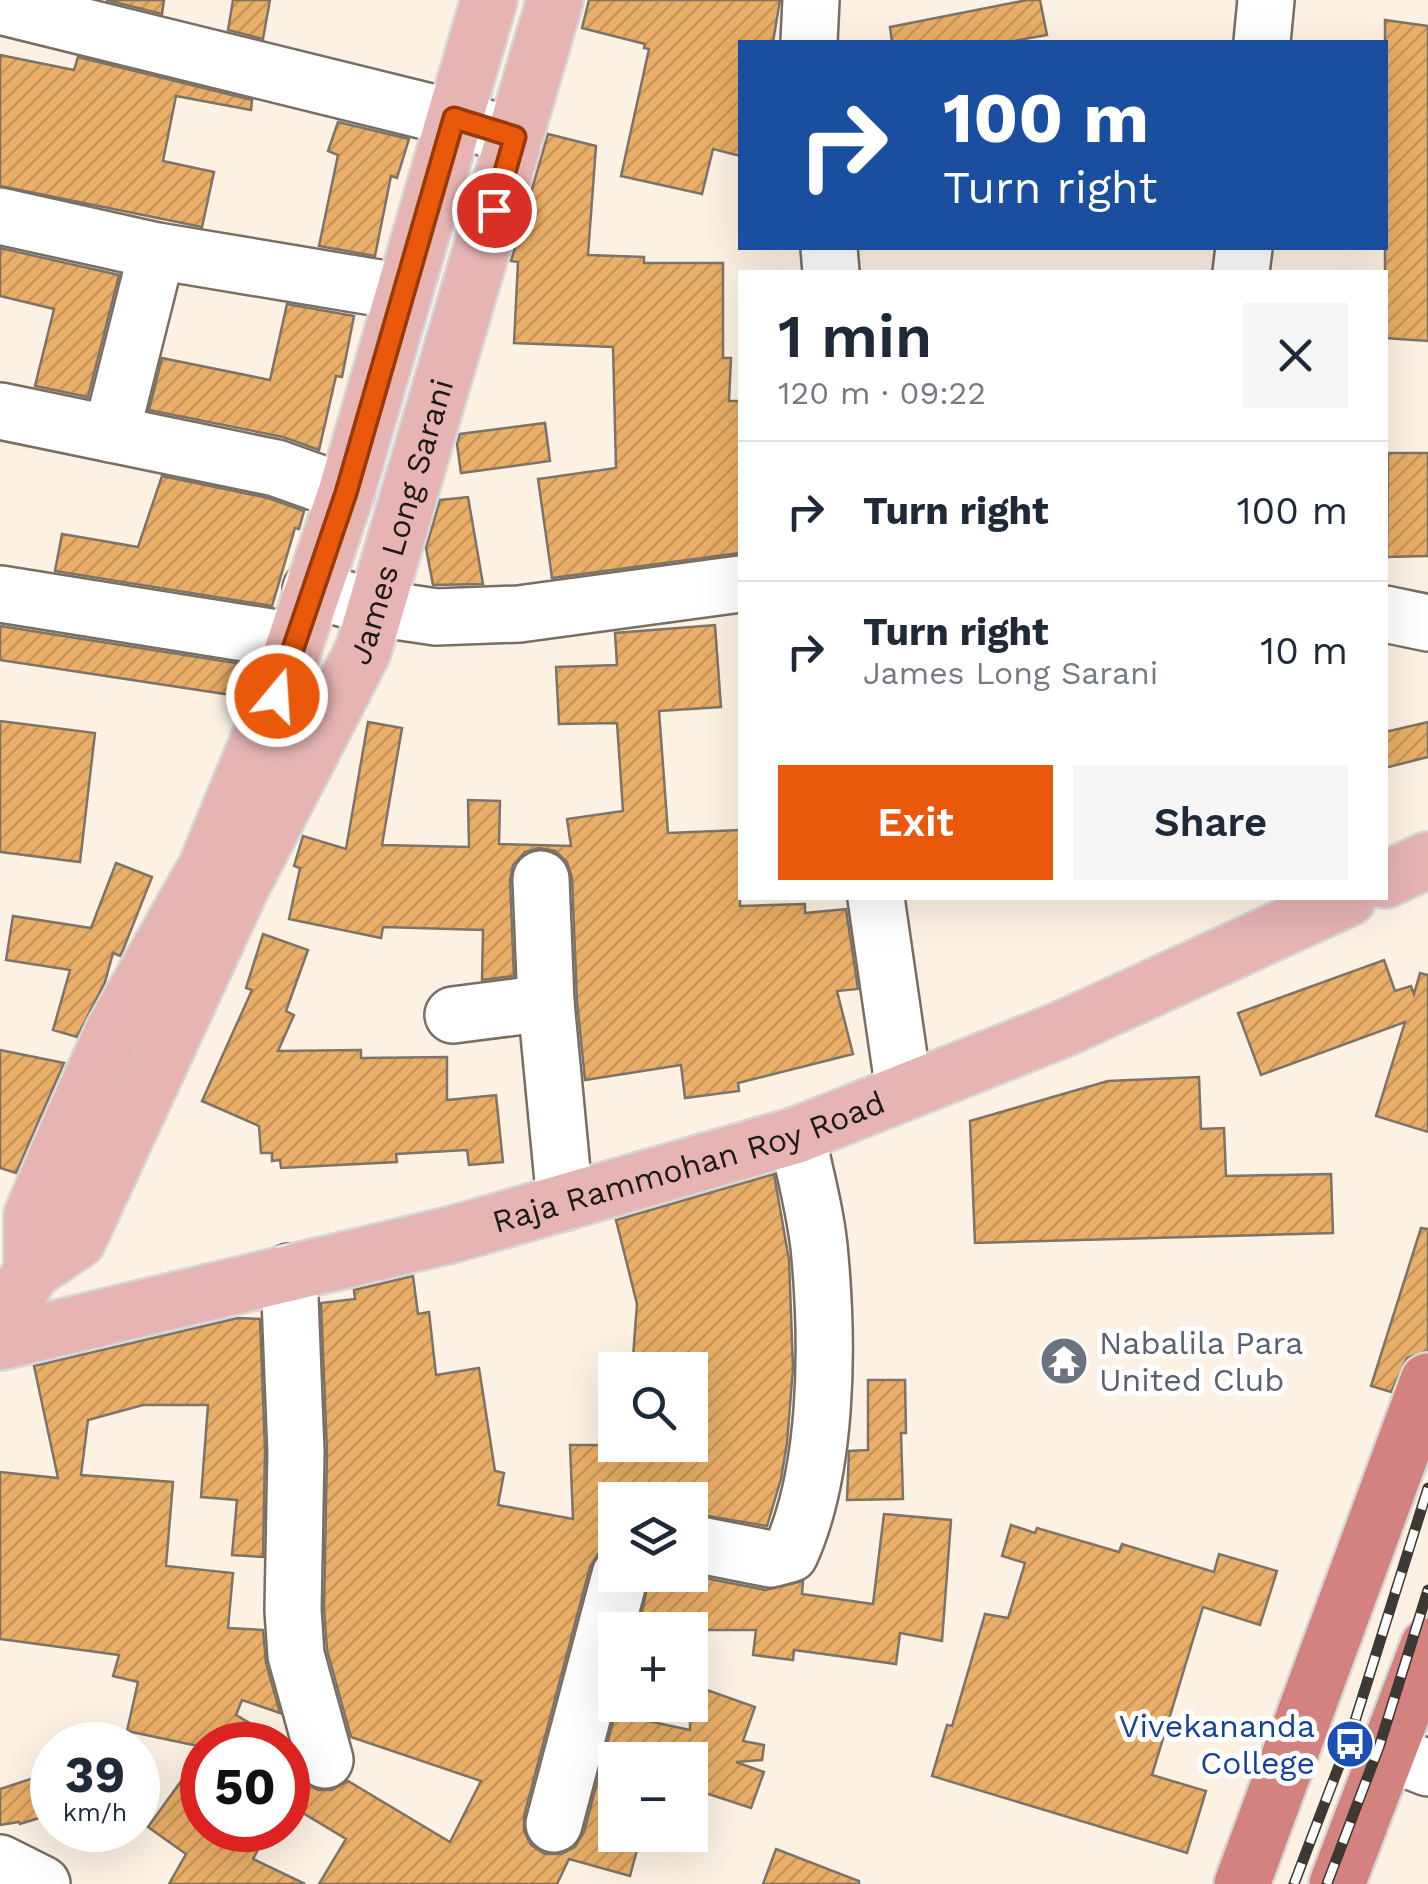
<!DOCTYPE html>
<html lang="en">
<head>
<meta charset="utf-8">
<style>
	:root { --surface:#fff; --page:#f6f6f7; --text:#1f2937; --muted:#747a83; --line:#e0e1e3; --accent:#ea580c }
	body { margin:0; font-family:"Work Sans",sans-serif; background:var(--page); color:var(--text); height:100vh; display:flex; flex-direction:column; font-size:38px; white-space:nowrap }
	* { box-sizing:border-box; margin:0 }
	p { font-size:32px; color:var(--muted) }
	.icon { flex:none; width:55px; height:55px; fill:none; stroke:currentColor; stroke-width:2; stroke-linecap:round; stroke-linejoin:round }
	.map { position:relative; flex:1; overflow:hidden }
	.sheet { position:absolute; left:738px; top:270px; width:650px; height:630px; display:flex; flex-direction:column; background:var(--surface); border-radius:0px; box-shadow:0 10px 40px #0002 }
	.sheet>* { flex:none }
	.hud { position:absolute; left:738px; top:40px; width:650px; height:210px; border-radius:0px; box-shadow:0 10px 40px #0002; background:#1a4fa0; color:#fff; overflow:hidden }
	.controls { position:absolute; left:598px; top:1352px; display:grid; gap:20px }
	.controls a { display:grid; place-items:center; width:110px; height:110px; border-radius:0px; background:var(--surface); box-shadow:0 10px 40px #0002; font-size:50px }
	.speed { position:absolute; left:30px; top:1722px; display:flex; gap:20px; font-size:50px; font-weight:700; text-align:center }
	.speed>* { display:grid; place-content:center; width:130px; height:130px; border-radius:50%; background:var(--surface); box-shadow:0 10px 40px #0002; line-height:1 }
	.speed small { font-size:25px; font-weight:400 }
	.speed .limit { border:15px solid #d22; background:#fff; color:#111 }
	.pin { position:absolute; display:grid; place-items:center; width:85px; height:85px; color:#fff; margin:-42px; border:5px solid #fff; border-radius:50%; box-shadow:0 2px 10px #0007 }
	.me { position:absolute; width:110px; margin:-55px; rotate:18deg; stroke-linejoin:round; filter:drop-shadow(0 0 8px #0008) }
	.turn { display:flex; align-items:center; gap:35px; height:210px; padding:0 40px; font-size:45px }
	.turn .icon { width:130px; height:130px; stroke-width:2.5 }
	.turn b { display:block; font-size:70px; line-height:85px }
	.round { display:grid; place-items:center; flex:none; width:105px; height:105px; border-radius:0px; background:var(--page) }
	.headline { display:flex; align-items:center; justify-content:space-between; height:170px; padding:0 40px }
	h1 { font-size:60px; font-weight:600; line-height:75px }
	.cta { display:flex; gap:20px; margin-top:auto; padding:20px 40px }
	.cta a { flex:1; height:115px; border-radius:0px; background:var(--accent); color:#fff; font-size:40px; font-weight:600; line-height:115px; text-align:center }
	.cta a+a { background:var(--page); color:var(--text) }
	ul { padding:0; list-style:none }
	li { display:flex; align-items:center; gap:30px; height:140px; padding:0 40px; border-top:2px solid var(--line) }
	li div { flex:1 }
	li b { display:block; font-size:38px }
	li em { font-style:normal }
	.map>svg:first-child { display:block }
	.building { fill:url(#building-hatch); stroke:#7d7367; stroke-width:2.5 }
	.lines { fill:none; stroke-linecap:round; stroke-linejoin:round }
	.minor-casing { stroke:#796e62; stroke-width:60 }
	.major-casing { stroke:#d6d6d5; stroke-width:60 }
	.highway-casing { stroke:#d6d6d5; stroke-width:60 }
	.minor { stroke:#fff; stroke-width:55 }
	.major { stroke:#e5b4b3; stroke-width:55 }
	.highway { stroke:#d48280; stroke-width:55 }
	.rail-casing { stroke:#3d3832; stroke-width:11 }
	.rail { stroke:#fff; stroke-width:8; stroke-dasharray:22; stroke-linecap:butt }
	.route-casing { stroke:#983908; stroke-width:25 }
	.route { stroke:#ea580c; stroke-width:18 }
	.labels { text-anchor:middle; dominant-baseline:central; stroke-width:10; stroke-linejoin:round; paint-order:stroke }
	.street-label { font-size:32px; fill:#1e1a16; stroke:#fff }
	.worship-label { font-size:32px; fill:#5b616d; stroke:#fff; text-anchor:start }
	.transit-label { font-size:32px; fill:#164399; stroke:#fff; text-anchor:end }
</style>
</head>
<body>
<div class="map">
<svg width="1428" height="1884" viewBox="0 0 1428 1884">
	<defs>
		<pattern id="building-hatch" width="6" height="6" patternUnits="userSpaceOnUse" patternTransform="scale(2.5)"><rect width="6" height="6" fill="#e9ae67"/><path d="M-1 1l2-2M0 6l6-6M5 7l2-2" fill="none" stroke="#c79559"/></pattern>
	</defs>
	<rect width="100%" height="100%" fill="#fdf1e3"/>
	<!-- building -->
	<g class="building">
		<polygon points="106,0 164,0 162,14"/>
		<polygon points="233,0 270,0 263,39 228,30"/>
		<polygon points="589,0 780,0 773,42 740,42 740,156 713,149 702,194 621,176 649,49 644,48 645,44 582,28"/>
		<polygon points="1027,0 1040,0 1047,35 1008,42 892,42 890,27"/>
		<polygon points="1385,20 1428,26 1428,341 1385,338"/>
		<polygon points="0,55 74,70 78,57 252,100 251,110 176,96 163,161 214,172 202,227 0,186"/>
		<polygon points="338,122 409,139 397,178 391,176 375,256 319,246 338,155 328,151"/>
		<polygon points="548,134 596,146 588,255 644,257 644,263 723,263 723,358 731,358 729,401 740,401 740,553 552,578 538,479 616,468 613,347 514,343 518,262 511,261"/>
		<polygon points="0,248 119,275 88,397 35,386 54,309 0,296"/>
		<polygon points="287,304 354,316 342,377 336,376 319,450 283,437 149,410 162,358 270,380"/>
		<polygon points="545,423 550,461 461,473 457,444 460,434"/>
		<polygon points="1388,453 1428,453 1428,556 1387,557"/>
		<polygon points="162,476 268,498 304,511 299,529 295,528 272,606 55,571 62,534 138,547"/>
		<polygon points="468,497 483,584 433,585 426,548 440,500"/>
		<polygon points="715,625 721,707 659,711 668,833 740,830 740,906 805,904 805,913 846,909 858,989 837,991 853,1054 738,1083 739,1091 685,1098 681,1065 585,1080 577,1001 572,878 567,862 555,851 539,848 525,852 513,865 510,880 514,976 482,980 483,930 383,927 381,938 289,919 300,868 294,866 303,836 346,849 368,722 402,728 382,845 469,847 468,800 500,801 499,844 571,846 567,819 623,811 617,723 559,724 556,667 617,665 615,633"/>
		<polygon points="0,626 242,664 238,696 0,660"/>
		<polygon points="0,721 95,733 80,862 0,852"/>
		<polygon points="1428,722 1428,757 1385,768 1385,732"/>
		<polygon points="116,863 152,877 123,950 120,956 113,953 105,982 77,1037 53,1030 70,970 6,960 13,916 91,928"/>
		<polygon points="263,934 308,950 286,1011 294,1015 278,1051 361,1050 361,1058 447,1057 447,1100 496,1095 503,1162 469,1165 467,1150 396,1154 397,1162 281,1168 280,1160 272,1161 272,1153 261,1153 259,1126 202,1101 252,990 246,988"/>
		<polygon points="1384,960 1395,991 1411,986 1414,994 1420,973 1428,975 1428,1132 1376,1116 1405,1022 1261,1075 1238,1013"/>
		<polygon points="0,1050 64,1063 16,1173 0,1168"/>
		<polygon points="1199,1077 1201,1129 1224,1128 1226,1176 1331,1174 1333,1233 975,1243 970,1121 1108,1081"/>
		<polygon points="774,1174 789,1260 793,1368 787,1443 781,1479 767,1526 690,1513 690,1500 615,1500 615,1545 599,1552 590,1567 524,1816 524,1831 531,1845 545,1854 561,1854 575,1847 584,1832 615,1714 690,1730 690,1684 755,1707 743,1741 764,1745 762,1760 736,1762 764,1772 751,1808 690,1788 690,1760 615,1760 615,1835 641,1835 630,1876 569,1859 557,1884 319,1884 346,1839 288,1804 288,1746 304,1783 318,1790 332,1790 348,1781 450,1842 481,1781 351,1737 327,1650 324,1609 327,1451 321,1303 355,1299 354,1290 413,1276 418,1314 429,1312 436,1375 479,1368 495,1471 504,1473 498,1505 573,1519 570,1445 690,1445 690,1370 632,1370 637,1304 616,1220"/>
		<polygon points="1421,1228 1428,1229 1428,1351 1407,1358 1391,1392 1371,1386"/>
		<polygon points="238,1318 260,1319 265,1452 263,1557 232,1555 237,1500 201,1497 208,1405 143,1405 88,1420 81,1475 173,1482 166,1566 233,1573 228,1628 263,1630 266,1663 280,1713 242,1700 236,1715 287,1745 193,1745 127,1731 138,1682 113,1676 119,1655 0,1639 0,1472 58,1478 34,1366"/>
		<polygon points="868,1380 905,1380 906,1433 901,1433 903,1499 847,1500 849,1451 868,1450"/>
		<polygon points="884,1514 951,1520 942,1641 900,1633 896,1664 794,1650 793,1660 753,1655 756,1630 638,1630 650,1575 690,1575 766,1590 803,1581 802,1594 873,1604"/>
		<polygon points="1011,1525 1035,1533 1037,1528 1119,1552 1122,1544 1214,1572 1219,1554 1277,1571 1260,1625 1203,1607 1152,1775 1206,1791 1187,1853 932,1776 947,1725 952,1726 985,1614 1008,1618 1025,1563 1002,1556"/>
		<polygon points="202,1752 202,1830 269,1830 253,1859 305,1884 169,1884 186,1854 148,1827"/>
		<polygon points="52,1772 52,1814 20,1824 19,1822 0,1825 0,1789"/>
		<polygon points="776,1849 859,1881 859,1884 763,1884"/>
	</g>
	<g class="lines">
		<!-- minor casing -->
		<g class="minor-casing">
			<g id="minor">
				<polyline points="0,6 454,118 515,137"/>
				<polyline points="809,42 811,0"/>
				<polyline points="1262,42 1266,0"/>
				<polyline points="0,216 157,251 403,292"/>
				<polyline points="829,248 831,272"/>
				<polyline points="1241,272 1244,248"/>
				<polyline points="0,411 276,468 346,493"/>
				<polyline points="111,434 157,251"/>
				<polyline points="311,589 375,608 436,617 519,614 740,584"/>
				<polyline points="0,594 295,641"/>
				<polyline points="1385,614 1428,623"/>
				<polyline points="541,879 546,1003 565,1202"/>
				<polyline points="876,898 904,1091"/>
				<polyline points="453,1015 546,1003"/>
				<polyline points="289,1272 296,1452 293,1610 296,1655 325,1760"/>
				<path d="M 690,1543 L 771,1559 L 790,1554 C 828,1471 828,1346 820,1257 C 817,1216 805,1175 797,1135"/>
				<polyline points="1388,1752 1428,1768"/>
				<polyline points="554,1824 620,1575"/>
				<polyline points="0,1863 42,1884"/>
			</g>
		</g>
		<!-- major casing -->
		<g class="major-casing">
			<g id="major">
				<polyline points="1385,880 1428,860"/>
				<path id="s1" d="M 32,1271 L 78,1240 L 242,885 L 363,651 L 555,0"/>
				<polyline points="0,1325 32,1271 32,1215 65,1138 113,1032 206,868 277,696 346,493 489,0"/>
				<path id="s2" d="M 0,1342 L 454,1234 L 797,1135 L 1063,1029 L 1348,898"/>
			</g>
		</g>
		<!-- highway casing -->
		<g class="highway-casing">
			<g id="highway">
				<polyline points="1242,1884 1428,1381"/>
				<polyline points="1337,1884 1428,1646"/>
			</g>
		</g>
		<!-- minor -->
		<use href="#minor" class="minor"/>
		<!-- major -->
		<use href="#major" class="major"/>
		<!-- highway -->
		<use href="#highway" class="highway"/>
		<!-- rail casing -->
		<g class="rail-casing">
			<g id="rail">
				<polyline points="1294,1884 1350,1737 1428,1488"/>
				<polyline points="1327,1884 1379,1747 1428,1590"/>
			</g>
		</g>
		<!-- rail -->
		<use href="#rail" class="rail"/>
	</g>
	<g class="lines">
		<!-- route casing -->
		<g class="route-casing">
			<polyline id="route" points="277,696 346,493 454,118 515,137 494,210"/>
		</g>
		<!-- route -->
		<use href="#route" class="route"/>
	</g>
	<!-- icons -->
	<defs>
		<g id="temple-disc" transform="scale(2.5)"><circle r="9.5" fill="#6b7280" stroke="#fff"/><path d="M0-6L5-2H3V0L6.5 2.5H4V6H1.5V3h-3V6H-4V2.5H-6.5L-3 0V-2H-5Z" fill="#fff"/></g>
		<g id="bus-disc" transform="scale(2.5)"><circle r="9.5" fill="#1a4fb4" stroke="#fff"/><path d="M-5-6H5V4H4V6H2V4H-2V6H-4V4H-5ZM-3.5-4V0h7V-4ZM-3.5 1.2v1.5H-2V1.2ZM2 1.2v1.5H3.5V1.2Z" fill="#fff"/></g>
	</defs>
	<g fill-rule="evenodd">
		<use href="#temple-disc" x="1064" y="1361"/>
		<use href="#bus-disc" x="1350" y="1744"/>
	</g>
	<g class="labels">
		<!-- street labels -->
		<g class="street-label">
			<text stroke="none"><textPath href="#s1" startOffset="845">James Long Sarani</textPath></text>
			<text stroke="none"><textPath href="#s2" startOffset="712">Raja Rammohan Roy Road</textPath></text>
		</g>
		<!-- worship labels -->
		<g class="worship-label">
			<text x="1099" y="1343">Nabalila Para<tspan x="1099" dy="37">United Club</tspan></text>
		</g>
		<!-- transit labels -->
		<g class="transit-label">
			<text x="1315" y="1726">Vivekananda<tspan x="1315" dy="37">College</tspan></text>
		</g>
	</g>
</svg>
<div class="controls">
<a><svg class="icon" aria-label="search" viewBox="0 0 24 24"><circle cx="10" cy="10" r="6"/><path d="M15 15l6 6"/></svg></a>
<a><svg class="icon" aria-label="layers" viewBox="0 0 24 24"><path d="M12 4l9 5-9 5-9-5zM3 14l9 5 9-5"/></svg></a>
<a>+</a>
<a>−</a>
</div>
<div class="speed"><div>39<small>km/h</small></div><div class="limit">50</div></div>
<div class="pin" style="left:494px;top:210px;background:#d93025"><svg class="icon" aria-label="arrive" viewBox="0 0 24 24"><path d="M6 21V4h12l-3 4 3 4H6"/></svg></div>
<svg class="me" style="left:277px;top:696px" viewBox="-20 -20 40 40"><circle r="17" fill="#ea580c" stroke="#fff" stroke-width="3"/><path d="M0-11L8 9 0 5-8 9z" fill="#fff"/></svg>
<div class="hud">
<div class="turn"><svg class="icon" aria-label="right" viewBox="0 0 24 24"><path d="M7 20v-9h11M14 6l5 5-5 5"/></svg><div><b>100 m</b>Turn right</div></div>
</div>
<section class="sheet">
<div class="headline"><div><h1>1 min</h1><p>120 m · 09:22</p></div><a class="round"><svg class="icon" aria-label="close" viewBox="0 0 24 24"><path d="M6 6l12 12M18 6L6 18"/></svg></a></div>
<ul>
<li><svg class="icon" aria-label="right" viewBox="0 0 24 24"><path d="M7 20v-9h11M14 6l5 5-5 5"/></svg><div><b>Turn right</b></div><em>100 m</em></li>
<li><svg class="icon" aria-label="right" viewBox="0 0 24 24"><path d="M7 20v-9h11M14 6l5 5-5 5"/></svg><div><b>Turn right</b><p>James Long Sarani</p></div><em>10 m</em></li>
</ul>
<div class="cta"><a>Exit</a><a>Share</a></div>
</section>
</div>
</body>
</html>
